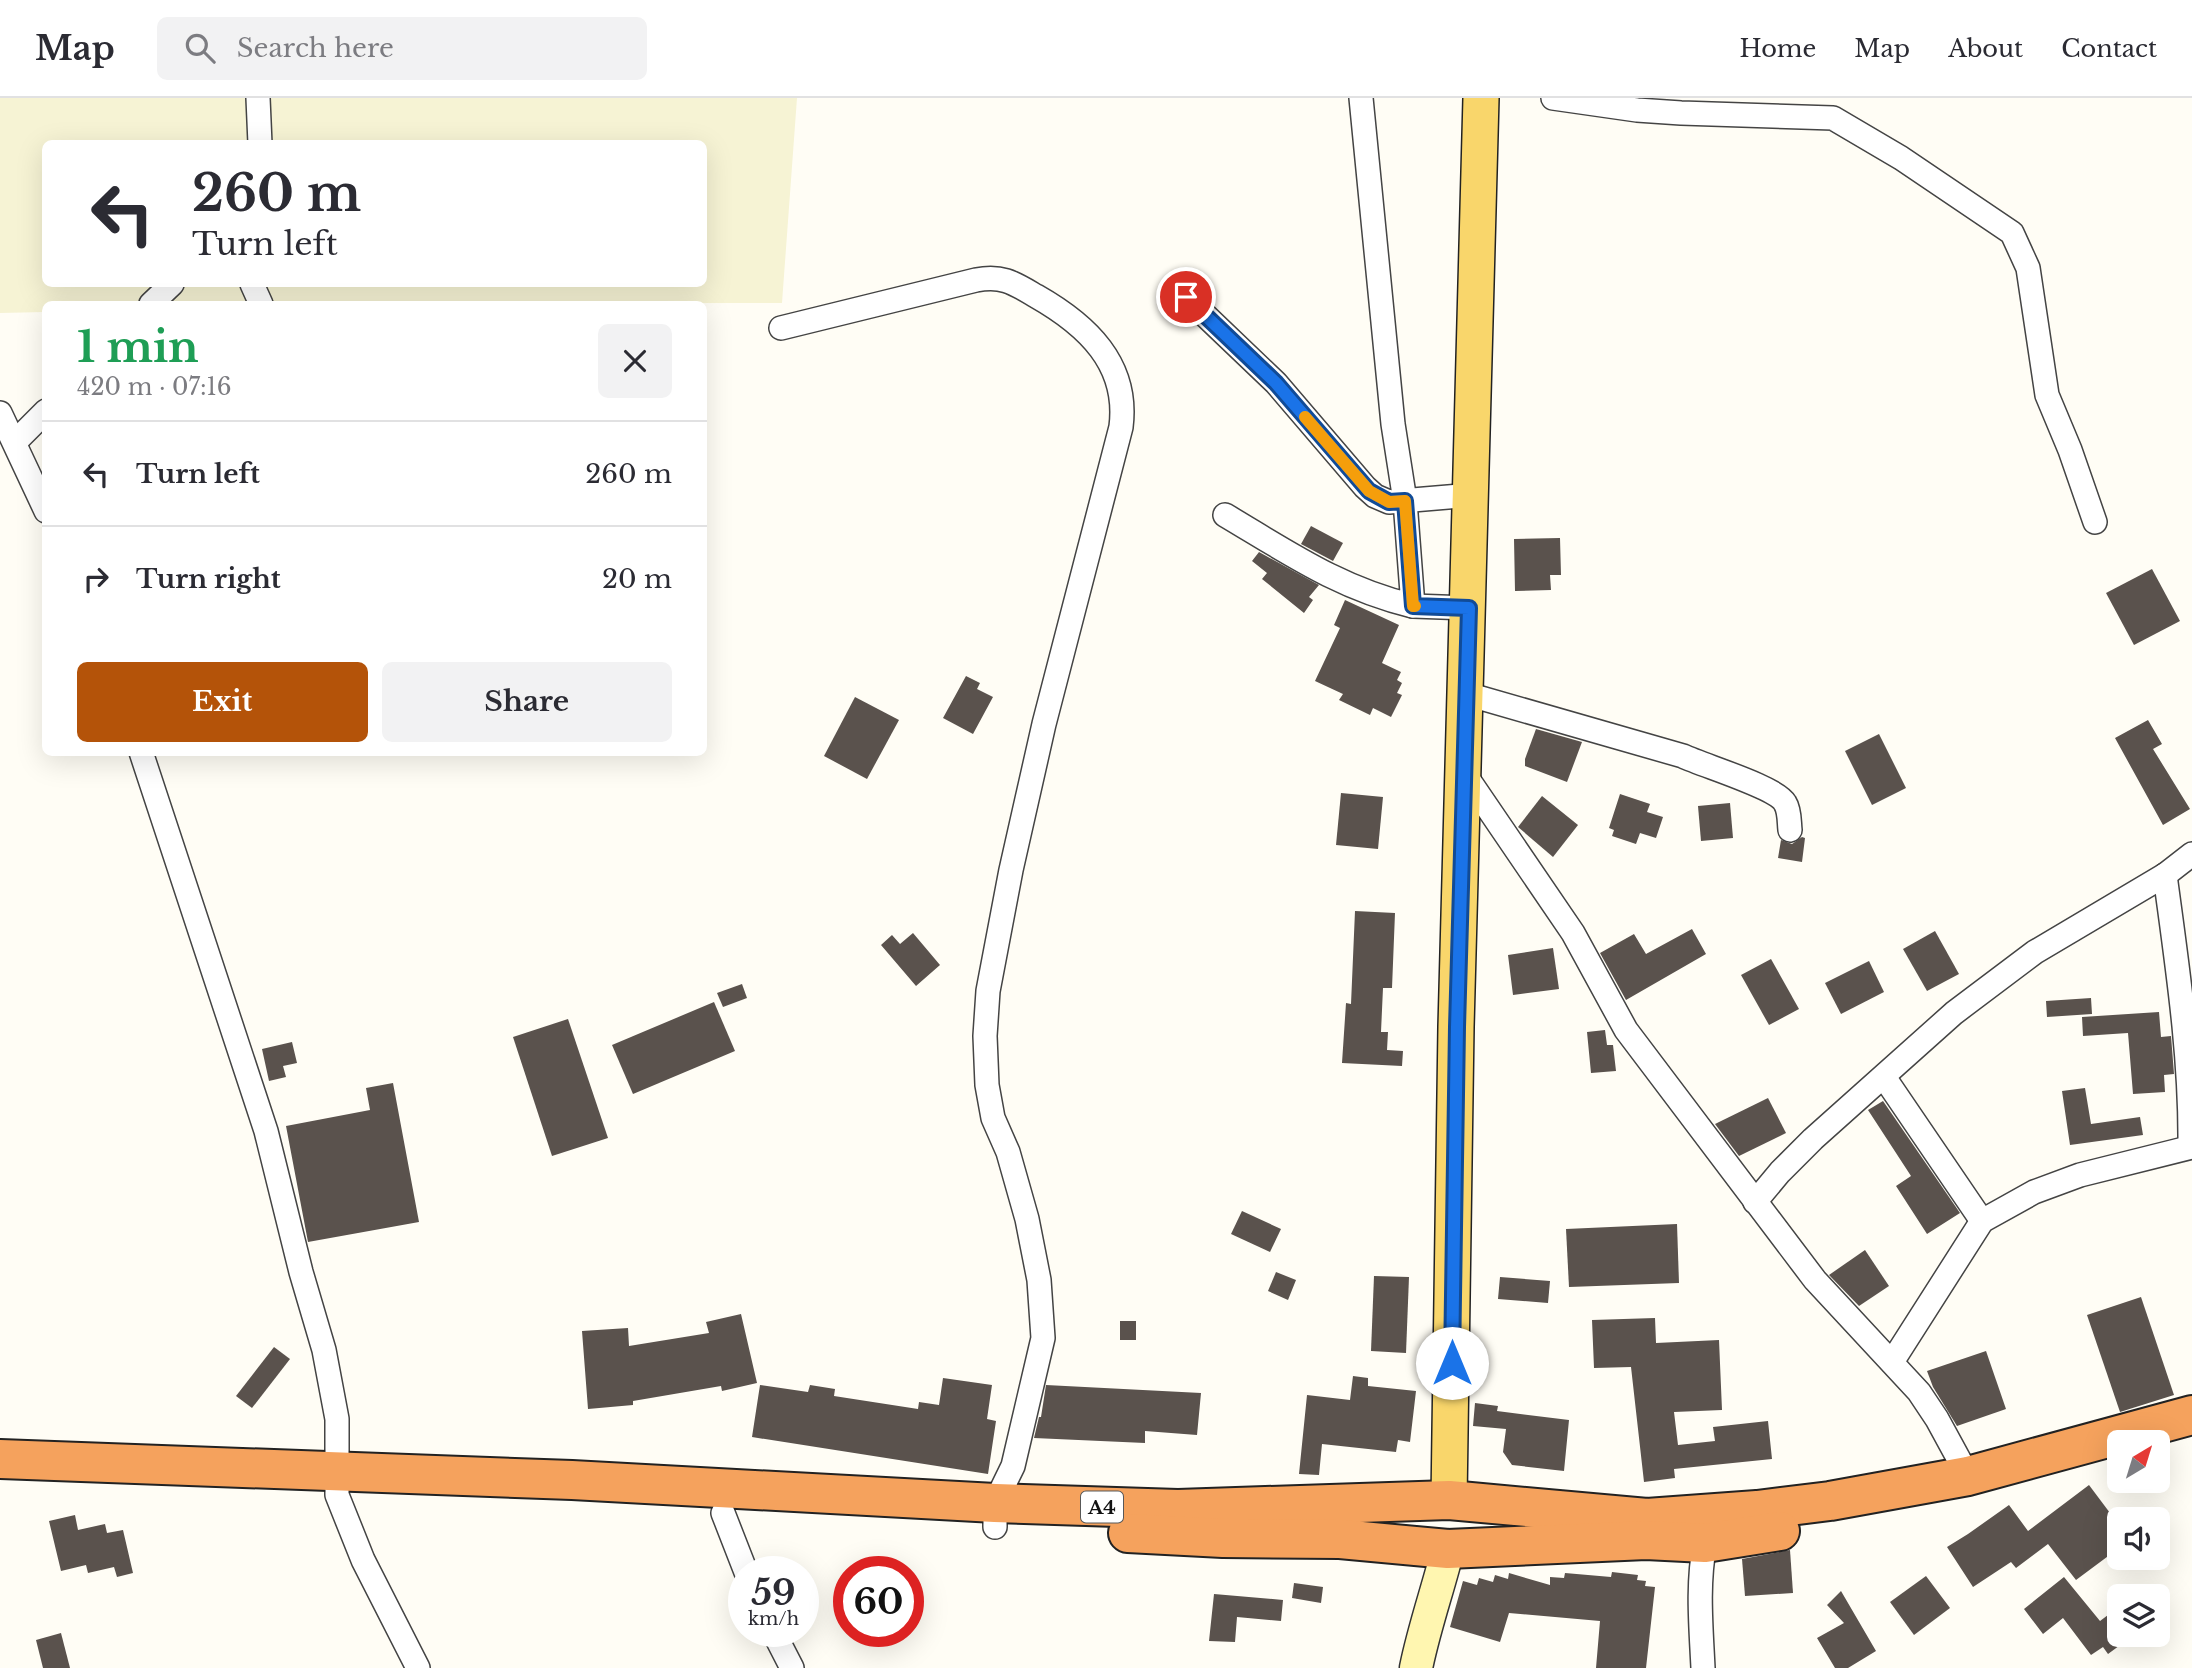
<!DOCTYPE html>
<html lang="en">
<head>
<meta charset="utf-8">
<style>
	:root { --surface:#fff; --page:#f2f2f3; --text:#2b2b33; --muted:#7c7c81; --line:#e1e1e2; --accent:#b45309 }
	body { margin:0; font-family:"Libre Baskerville",serif; background:var(--page); color:var(--text); height:100vh; display:flex; flex-direction:column; font-size:26px; white-space:nowrap }
	* { box-sizing:border-box; margin:0 }
	p { font-size:23px; color:var(--muted) }
	.icon { flex:none; width:38px; height:38px; fill:none; stroke:currentColor; stroke-width:2; stroke-linecap:round; stroke-linejoin:round }
	.map { position:relative; flex:1; overflow:hidden }
	.details { position:absolute; left:42px; top:203px; width:665px; height:455px; display:flex; flex-direction:column; background:var(--surface); border-radius:10px; box-shadow:0 7px 28px #0002 }
	.details>* { flex:none }
	.top-card { position:absolute; left:42px; top:42px; width:665px; height:147px; border-radius:10px; box-shadow:0 7px 28px #0002; background:#fff; color:var(--text); overflow:hidden }
	.needle { width:46px; rotate:38deg }
	.buttons { position:absolute; left:2107px; top:1332px; display:grid; gap:14px }
	.buttons a { display:grid; place-items:center; width:63px; height:63px; border-radius:10px; background:var(--surface); box-shadow:0 7px 28px #0002; font-size:35px }
	.speed { position:absolute; left:728px; top:1458px; display:flex; gap:14px; font-size:35px; font-weight:700; text-align:center }
	.speed>* { display:grid; place-content:center; width:91px; height:91px; border-radius:50%; background:var(--surface); box-shadow:0 7px 28px #0002; line-height:1 }
	.speed small { font-size:18px; font-weight:400 }
	.speed .limit { border:10px solid #d22; background:#fff; color:#111 }
	.pin { position:absolute; display:grid; place-items:center; width:60px; height:60px; color:#fff; margin:-30px; border:4px solid #fff; border-radius:50%; box-shadow:0 2px 7px #0007 }
	.me { position:absolute; width:77px; margin:-38px; rotate:0deg; stroke-linejoin:round; filter:drop-shadow(0 0 5px #0008) }
	.turn { display:flex; align-items:center; gap:24px; height:147px; padding:0 35px; font-size:32px }
	.turn .icon { width:91px; height:91px; stroke-width:2.5 }
	.turn b { display:block; font-size:49px; line-height:60px }
	.round { display:grid; place-items:center; flex:none; width:74px; height:74px; border-radius:10px; background:var(--page) }
	.head { display:flex; align-items:center; justify-content:space-between; height:119px; padding:0 35px }
	h1 { font-size:42px; font-weight:800; line-height:52px; color:#1e9e55 }
	.primary-button { display:flex; gap:14px; margin-top:auto; padding:14px 35px }
	.primary-button a { flex:1; height:80px; border-radius:10px; background:var(--accent); color:#fff; font-size:28px; font-weight:800; line-height:80px; text-align:center }
	.primary-button a+a { background:var(--page); color:var(--text) }
	ul { padding:0; list-style:none }
	li { display:flex; align-items:center; gap:21px; height:105px; padding:0 35px; border-top:2px solid var(--line) }
	li div { flex:1 }
	li b { display:block; font-size:26px }
	li em { font-style:normal }
	header { display:flex; align-items:center; gap:42px; box-sizing:border-box; height:98px; padding:0 35px; background:var(--surface); border-bottom:2px solid var(--line) }
	header strong { font-size:33px }
	nav { display:flex; gap:38px; margin-inline-start:auto; font-size:24px }
	.search { width:490px; height:63px; background:var(--page); display:flex; align-items:center; gap:18px; box-sizing:border-box; padding:0 24px; border-radius:10px; color:var(--muted); font-size:26px }
	.map>svg:first-child { display:block }
	.farmland { fill:#f6f3d4; fill-rule:evenodd }
	.building { fill:#5a524d }
	.lines { fill:none; stroke-linecap:round; stroke-linejoin:round }
	.street-casing { stroke:#444; stroke-width:26 }
	.secondary-casing { stroke:#333; stroke-width:35 }
	.primary-casing { stroke:#222; stroke-width:38 }
	.highway-casing { stroke:#222; stroke-width:42 }
	.street { stroke:#fff; stroke-width:23 }
	.secondary { stroke:#fff6b0; stroke-width:32 }
	.primary { stroke:#f9d66b; stroke-width:35 }
	.highway { stroke:#f5a25d; stroke-width:38 }
	.route-casing { stroke:#114b97; stroke-width:18 }
	.route { stroke:#1a73e8; stroke-width:12 }
	.slow { stroke:#f59e0b; stroke-width:12 }
	.labels { text-anchor:middle; dominant-baseline:central; stroke-width:7; stroke-linejoin:round; paint-order:stroke }
	.shield { fill:#fff; stroke:#585858; stroke-width:2 }
	.shield-label { font-size:19px; font-weight:bold; fill:#111 }
</style>
</head>
<body>
<header>
<strong>Map</strong>
<div class="search"><svg class="icon" aria-label="search" viewBox="0 0 24 24"><circle cx="10" cy="10" r="6"/><path d="M15 15l6 6"/></svg>Search here</div>
<nav><a>Home</a><a>Map</a><a>About</a><a>Contact</a></nav>
</header>
<div class="map">
<svg width="2192" height="1570" viewBox="0 0 2192 1570">
	<rect width="100%" height="100%" fill="#fffdf5"/>
	<!-- farmland -->
	<path class="farmland" d="M 0,0 L 797,0 L 782,205 L 46,206 L 45,214 L 0,215 ZM 46,46 L 704,46 L 704,186 L 46,186 Z"/>
	<!-- building -->
	<g class="building">
		<polygon points="1311,428 1343,445 1333,463 1301,446"/>
		<polygon points="1560,440 1561,477 1550,477 1551,492 1515,493 1514,441"/>
		<polygon points="1259,454 1319,487 1309,499 1313,502 1304,515 1262,481 1267,475 1252,463"/>
		<polygon points="2152,471 2180,523 2134,547 2106,495"/>
		<polygon points="1345,502 1399,527 1382,565 1401,574 1397,582 1402,585 1397,595 1402,597 1391,619 1373,610 1370,617 1339,602 1343,596 1315,583 1340,530 1334,527"/>
		<polygon points="966,578 980,585 977,591 993,599 973,636 943,620"/>
		<polygon points="855,599 899,622 867,681 824,658"/>
		<polygon points="2148,622 2162,646 2153,651 2190,711 2163,727 2115,640"/>
		<polygon points="1536,631 1582,644 1567,684 1525,668 1525,661"/>
		<polygon points="1879,636 1906,690 1872,707 1845,653"/>
		<polygon points="1341,695 1383,699 1378,751 1336,747"/>
		<polygon points="1620,696 1650,706 1647,714 1663,719 1656,740 1640,735 1636,746 1612,738 1614,732 1609,730"/>
		<polygon points="1542,698 1578,727 1553,759 1518,729"/>
		<polygon points="1730,705 1733,740 1701,743 1698,708"/>
		<polygon points="1802,739 1805,740 1802,764 1778,760 1781,742 1792,746"/>
		<polygon points="1355,813 1395,815 1392,890 1383,890 1381,934 1388,934 1387,952 1403,953 1402,968 1342,965 1346,905 1351,906"/>
		<polygon points="1692,831 1706,856 1626,902 1600,855 1634,836 1646,856"/>
		<polygon points="1935,833 1959,876 1927,893 1903,851"/>
		<polygon points="913,835 940,867 916,888 881,847 892,837 900,846"/>
		<polygon points="1553,850 1559,891 1513,897 1508,857"/>
		<polygon points="1771,861 1799,911 1769,927 1741,877"/>
		<polygon points="1869,863 1884,894 1841,916 1825,885"/>
		<polygon points="742,886 747,900 723,909 717,895"/>
		<polygon points="2091,900 2092,916 2047,919 2046,903"/>
		<polygon points="714,904 735,953 633,996 612,947"/>
		<polygon points="2159,914 2161,939 2171,938 2174,976 2164,977 2165,994 2133,996 2128,935 2083,938 2082,919"/>
		<polygon points="568,921 608,1040 552,1058 513,939"/>
		<polygon points="1605,932 1607,947 1613,947 1616,973 1591,975 1587,934"/>
		<polygon points="292,944 297,965 283,968 286,979 269,983 262,951"/>
		<polygon points="393,985 419,1124 308,1144 286,1028 370,1012 366,990"/>
		<polygon points="2085,990 2091,1026 2140,1019 2143,1037 2070,1047 2062,993"/>
		<polygon points="1768,1000 1786,1035 1739,1058 1715,1026"/>
		<polygon points="1883,1003 1960,1115 1927,1136 1896,1088 1911,1078 1868,1012"/>
		<polygon points="1242,1113 1281,1131 1270,1154 1231,1136"/>
		<polygon points="1677,1126 1679,1185 1569,1189 1566,1131"/>
		<polygon points="1865,1152 1889,1188 1859,1208 1829,1177"/>
		<polygon points="1276,1174 1296,1182 1288,1202 1268,1193"/>
		<polygon points="1374,1178 1409,1179 1406,1255 1371,1253"/>
		<polygon points="1500,1179 1550,1183 1548,1205 1498,1201"/>
		<polygon points="2141,1199 2174,1297 2120,1314 2087,1217"/>
		<polygon points="741,1216 757,1285 722,1293 721,1288 633,1303 633,1307 588,1311 582,1233 628,1230 629,1248 709,1235 706,1224"/>
		<polygon points="1655,1220 1656,1245 1719,1242 1722,1312 1674,1314 1678,1347 1715,1343 1713,1329 1768,1323 1772,1361 1674,1371 1675,1380 1644,1384 1631,1269 1594,1270 1592,1222"/>
		<rect x="1120" y="1223" width="16" height="19"/>
		<polygon points="274,1249 290,1261 252,1310 236,1298"/>
		<polygon points="1986,1253 2006,1311 1957,1328 1933,1289 1927,1273"/>
		<polygon points="1353,1278 1368,1280 1368,1288 1416,1293 1410,1344 1398,1342 1396,1354 1322,1346 1319,1377 1299,1376 1307,1297 1350,1302"/>
		<polygon points="943,1280 992,1287 987,1321 996,1323 988,1376 752,1339 760,1287 808,1294 810,1287 835,1291 834,1298 918,1311 919,1304 939,1307"/>
		<polygon points="1046,1287 1201,1295 1197,1337 1145,1333 1145,1345 1034,1340 1039,1319 1041,1319"/>
		<polygon points="1475,1305 1498,1308 1497,1313 1569,1322 1564,1373 1512,1367 1503,1354 1506,1331 1473,1328"/>
		<polygon points="2089,1387 2119,1427 2119,1450 2076,1482 2048,1446 2016,1470 2011,1464 1973,1489 1947,1449 1968,1436 2009,1407 2028,1433"/>
		<polygon points="75,1417 78,1432 105,1426 107,1435 123,1432 133,1475 117,1479 114,1469 88,1475 86,1467 61,1473 49,1423"/>
		<polygon points="1790,1452 1793,1495 1745,1498 1742,1461"/>
		<polygon points="1612,1474 1638,1477 1637,1482 1646,1483 1645,1488 1655,1489 1646,1570 1596,1570 1600,1523 1509,1515 1500,1544 1450,1529 1463,1483 1477,1487 1479,1480 1493,1484 1495,1477 1508,1481 1509,1475 1550,1487 1550,1479 1564,1480 1565,1475 1611,1479"/>
		<polygon points="1926,1478 1950,1510 1914,1537 1890,1504"/>
		<polygon points="2064,1479 2100,1523 2108,1517 2119,1532 2119,1536 2123,1536 2127,1542 2108,1556 2103,1549 2091,1557 2063,1520 2043,1536 2024,1511"/>
		<polygon points="1294,1485 1323,1489 1321,1505 1292,1500"/>
		<polygon points="1841,1493 1876,1553 1848,1570 1835,1570 1817,1540 1844,1525 1827,1507"/>
		<polygon points="1214,1496 1283,1502 1281,1523 1237,1519 1235,1544 1209,1543"/>
		<polygon points="61,1535 70,1570 43,1570 36,1542"/>
	</g>
	<g class="lines">
		<!-- street casing -->
		<g class="street-casing">
			<g id="street">
				<polyline points="258,0 260,46"/>
				<polyline points="1553,0 1637,12 1681,15 1833,20 1901,60 2012,135 2028,170 2047,297 2070,352 2095,424"/>
				<polyline points="252,186 261,206"/>
				<polyline points="1186,199 1276,285 1365,389 1375,398 1389,404 1472,397"/>
				<polyline points="151,206 172,186"/>
				<path d="M 781,230 L 976,182 C 1003,177 1014,185 1036,198 C 1087,227 1129,266 1121,329 L 1044,626 L 1011,772 L 988,893 L 985,938 L 987,987 L 993,1020 L 1008,1054 L 1027,1121 L 1039,1182 L 1043,1240 L 1013,1368 L 995,1405 L 995,1429"/>
				<polyline points="0,315 46,413"/>
				<polyline points="15,344 46,313"/>
				<path d="M 1225,417 C 1289,455 1339,490 1413,508 L 1405,403 L 1393,326 L 1361,0"/>
				<polyline points="1413,508 1469,510"/>
				<path d="M 1467,596 L 1683,658 C 1704,668 1776,689 1785,705 C 1790,713 1789,724 1790,732"/>
				<polyline points="141,654 266,1033 301,1174 324,1252 337,1321 337,1397 363,1462 418,1570"/>
				<polyline points="1464,675 1573,835 1626,932 1815,1182 1919,1294 1937,1321 1968,1378"/>
				<path d="M 2165,777 C 2177,867 2191,957 2190,1049"/>
				<polyline points="1884,979 1982,1123"/>
				<polyline points="1755,1104 1780,1074 1813,1041 1954,915 2035,854 2165,777 2192,756"/>
				<polyline points="1892,1264 1982,1123 2034,1094 2080,1077 2192,1049"/>
				<polyline points="723,1415 746,1474"/>
				<polyline points="773,1533 792,1570"/>
				<path d="M 1703,1570 C 1701,1528 1697,1487 1705,1445"/>
			</g>
		</g>
		<!-- secondary casing -->
		<g class="secondary-casing">
			<path id="secondary" d="M 1416,1570 C 1424,1530 1438,1491 1448,1451"/>
		</g>
		<!-- primary casing -->
		<g class="primary-casing">
			<polyline id="primary" points="1449,1402 1456,929 1481,0"/>
		</g>
		<!-- highway casing -->
		<g class="highway-casing">
			<g id="highway">
				<polyline points="0,1361 572,1382 995,1405 1178,1411 1449,1402 1647,1420 1757,1412 1830,1403 1968,1378 2192,1317"/>
				<polyline points="1128,1435 1223,1440 1340,1441 1448,1451 1646,1442 1705,1445 1780,1433"/>
			</g>
		</g>
		<!-- street -->
		<use href="#street" class="street"/>
		<!-- secondary -->
		<use href="#secondary" class="secondary"/>
		<!-- primary -->
		<use href="#primary" class="primary"/>
		<!-- highway -->
		<use href="#highway" class="highway"/>
	</g>
	<g class="lines">
		<!-- route casing -->
		<g class="route-casing">
			<polyline id="route" points="1186,199 1276,285 1369,393 1389,404 1405,403 1413,508 1469,510 1457,929 1452,1265"/>
		</g>
		<!-- route -->
		<use href="#route" class="route"/>
		<!-- slow -->
		<polyline class="slow" points="1305,319 1369,393 1389,404 1405,403 1413,508 1415,508"/>
	</g>
	<g class="labels">
		<!-- shield labels -->
		<rect class="shield" x="1081" y="1393.5" width="42" height="31" rx="5"/>
		<g class="shield-label">
			<text x="1102" y="1409">A4</text>
		</g>
	</g>
</svg>
<div class="buttons">
<a><svg class="needle" viewBox="-14 -14 28 28"><path d="M0-13l5 13h-10z" fill="#e53935"/><path d="M0 13l5-13h-10z" fill="#7c7c81"/></svg></a>
<a><svg class="icon" aria-label="sound" viewBox="0 0 24 24"><path d="M4 9h4l5-4v14l-5-4H4zM17 9q2 3 0 6"/></svg></a>
<a><svg class="icon" aria-label="layers" viewBox="0 0 24 24"><path d="M12 4l9 5-9 5-9-5zM3 14l9 5 9-5"/></svg></a>
</div>
<div class="speed"><div>59<small>km/h</small></div><div class="limit">60</div></div>
<div class="pin" style="left:1186px;top:199px;background:#d93025"><svg class="icon" aria-label="arrive" viewBox="0 0 24 24"><path d="M6 21V4h12l-3 4 3 4H6"/></svg></div>
<svg class="me" style="left:1452px;top:1265px" viewBox="-20 -20 40 40"><circle r="19" fill="#fff"/><path d="M0-13L10 11 0 6-10 11z" fill="#1a73e8"/></svg>
<div class="top-card">
<div class="turn"><svg class="icon" aria-label="left" viewBox="0 0 24 24"><path d="M17 20v-9H6M10 6l-5 5 5 5"/></svg><div><b>260 m</b>Turn left</div></div>
</div>
<section class="details">
<div class="head"><div><h1>1 min</h1><p>420 m · 07:16</p></div><a class="round"><svg class="icon" aria-label="close" viewBox="0 0 24 24"><path d="M6 6l12 12M18 6L6 18"/></svg></a></div>
<ul>
<li><svg class="icon" aria-label="left" viewBox="0 0 24 24"><path d="M17 20v-9H6M10 6l-5 5 5 5"/></svg><div><b>Turn left</b></div><em>260 m</em></li>
<li><svg class="icon" aria-label="right" viewBox="0 0 24 24"><path d="M7 20v-9h11M14 6l5 5-5 5"/></svg><div><b>Turn right</b></div><em>20 m</em></li>
</ul>
<div class="primary-button"><a>Exit</a><a>Share</a></div>
</section>
</div>
</body>
</html>
